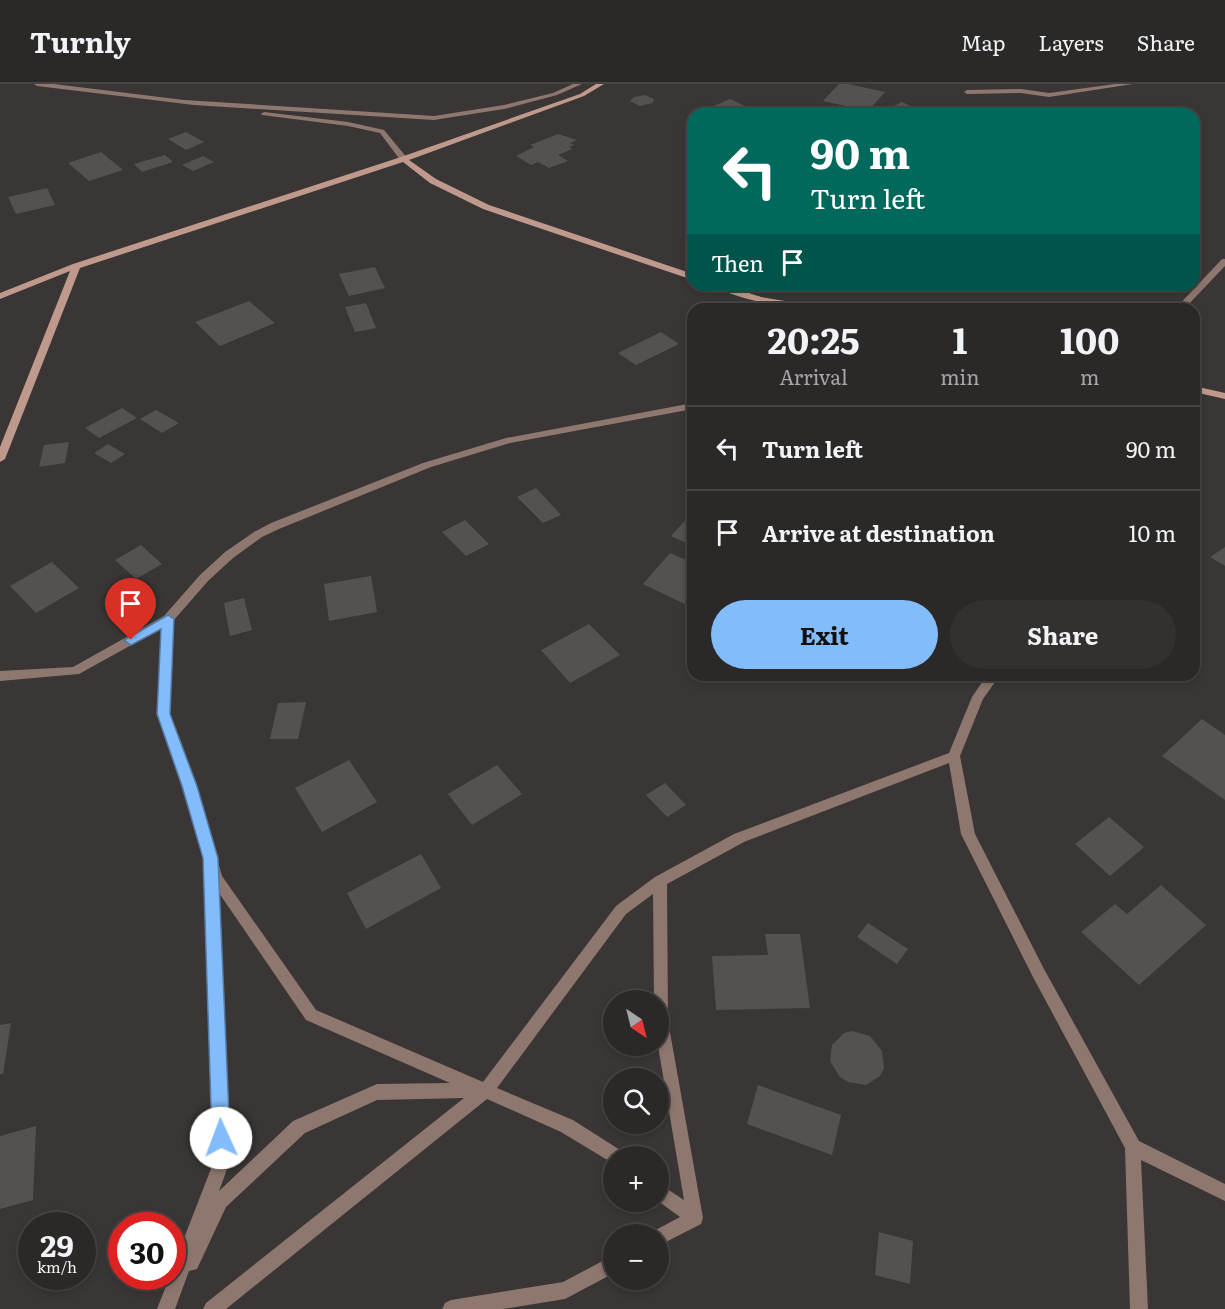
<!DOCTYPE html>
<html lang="en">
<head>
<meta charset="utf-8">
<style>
	:root { --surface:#2b2828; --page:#333030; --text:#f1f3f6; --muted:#a6a6a8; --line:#474445; --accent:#83bcfb }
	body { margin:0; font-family:Literata,serif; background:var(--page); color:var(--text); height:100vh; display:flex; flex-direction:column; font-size:22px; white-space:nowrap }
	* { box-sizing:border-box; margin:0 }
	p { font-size:20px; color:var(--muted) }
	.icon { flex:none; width:33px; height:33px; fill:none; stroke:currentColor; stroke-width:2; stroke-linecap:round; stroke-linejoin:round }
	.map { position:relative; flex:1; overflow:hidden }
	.details { position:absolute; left:687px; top:219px; width:513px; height:378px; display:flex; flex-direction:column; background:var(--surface); border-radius:18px; box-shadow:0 3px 9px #0003,0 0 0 2px var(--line) }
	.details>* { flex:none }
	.guide { position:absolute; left:687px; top:24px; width:513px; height:183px; border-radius:18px; box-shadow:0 3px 9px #0003,0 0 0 2px var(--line); background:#00695c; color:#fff; overflow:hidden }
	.needle { width:39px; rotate:145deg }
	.fabs { position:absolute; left:603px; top:906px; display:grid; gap:12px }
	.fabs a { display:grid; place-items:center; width:66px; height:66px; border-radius:50%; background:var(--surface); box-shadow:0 3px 9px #0003,0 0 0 2px var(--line); font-size:30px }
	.speed { position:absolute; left:18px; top:1128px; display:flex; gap:12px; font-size:30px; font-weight:700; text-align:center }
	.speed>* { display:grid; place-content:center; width:78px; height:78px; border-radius:50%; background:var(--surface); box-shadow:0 3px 9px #0003,0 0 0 2px var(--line); line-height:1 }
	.speed small { font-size:15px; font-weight:400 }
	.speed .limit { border:9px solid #d22; background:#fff; color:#111 }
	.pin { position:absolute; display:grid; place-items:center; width:51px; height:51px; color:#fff; margin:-62px -26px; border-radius:50% 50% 50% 0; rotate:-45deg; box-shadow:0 0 6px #0007 }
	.pin .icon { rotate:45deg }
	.me { position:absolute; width:66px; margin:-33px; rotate:358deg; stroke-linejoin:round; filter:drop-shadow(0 0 4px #0008) }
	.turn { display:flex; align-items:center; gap:21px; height:126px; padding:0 24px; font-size:27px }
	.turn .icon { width:78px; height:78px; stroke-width:2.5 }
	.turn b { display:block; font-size:42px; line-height:51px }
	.then { display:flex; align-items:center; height:57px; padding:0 24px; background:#0003; gap:12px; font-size:22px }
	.eta { display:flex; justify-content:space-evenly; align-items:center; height:102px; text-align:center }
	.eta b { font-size:36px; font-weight:700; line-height:42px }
	.action { display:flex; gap:12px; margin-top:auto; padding:12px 24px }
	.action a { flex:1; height:69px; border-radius:36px; background:var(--accent); color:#111; font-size:24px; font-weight:700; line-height:69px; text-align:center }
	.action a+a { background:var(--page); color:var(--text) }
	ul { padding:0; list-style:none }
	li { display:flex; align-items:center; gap:18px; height:84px; padding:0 24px; border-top:2px solid var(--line) }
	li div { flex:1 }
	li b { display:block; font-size:22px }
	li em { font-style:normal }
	header { display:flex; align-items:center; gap:36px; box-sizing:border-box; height:84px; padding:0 30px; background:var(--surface); border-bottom:2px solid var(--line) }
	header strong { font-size:28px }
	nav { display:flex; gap:33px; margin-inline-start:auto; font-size:21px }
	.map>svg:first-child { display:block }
	.building { fill:#545250 }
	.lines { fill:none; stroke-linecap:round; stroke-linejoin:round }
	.street { fill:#8e776e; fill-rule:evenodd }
	.secondary { fill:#bf9a8c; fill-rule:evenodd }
	.route { fill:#83bcfb; stroke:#557aa3; stroke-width:1.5 }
</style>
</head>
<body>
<header>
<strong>Turnly</strong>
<nav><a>Map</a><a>Layers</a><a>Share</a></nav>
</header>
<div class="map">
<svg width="1225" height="1225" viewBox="0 0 1225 1225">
	<rect width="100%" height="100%" fill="#393635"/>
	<!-- building -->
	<g class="building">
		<polygon points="839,0 848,0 885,8 868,27 823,17"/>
		<polygon points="645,11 654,15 653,19 640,22 630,17 634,13"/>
		<polygon points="730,15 762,30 713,30 705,26"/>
		<polygon points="902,18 921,27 899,30 888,25"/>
		<polygon points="186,48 204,58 186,66 168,55"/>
		<polygon points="558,50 577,56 570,59 574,61 569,63 572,65 558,71 568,77 549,84 538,78 531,81 516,72 534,63 530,61"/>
		<polygon points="101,68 123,86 89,97 68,79"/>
		<polygon points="165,71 173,78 142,88 134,80"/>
		<polygon points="203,72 214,78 193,87 182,81"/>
		<polygon points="47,104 55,121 16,130 8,113"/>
		<polygon points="375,183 385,204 349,212 339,190"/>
		<polygon points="249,217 275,239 220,262 195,238"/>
		<polygon points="366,219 376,244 355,248 345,223"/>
		<polygon points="661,248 679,260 636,281 618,269"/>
		<polygon points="122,324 137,334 99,354 85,344"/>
		<polygon points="156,326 179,339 162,349 140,335"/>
		<polygon points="69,358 65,379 39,383 44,361"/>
		<polygon points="108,360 125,370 111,379 94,369"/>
		<polygon points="536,404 561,431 543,439 517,413"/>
		<polygon points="693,428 693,462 671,452"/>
		<polygon points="465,436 489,460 466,472 442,448"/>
		<polygon points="141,461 162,480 136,495 115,476"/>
		<polygon points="1225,463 1225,482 1210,473"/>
		<polygon points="670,469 693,479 693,524 643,500"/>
		<polygon points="52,478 79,504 36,529 10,502"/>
		<polygon points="371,492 377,528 329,537 324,500"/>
		<polygon points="244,514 252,546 230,552 224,519"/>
		<polygon points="589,540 620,571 570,599 541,566"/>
		<polygon points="306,618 298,655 270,655 278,619"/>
		<polygon points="1202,635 1225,651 1225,716 1162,672"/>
		<polygon points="349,676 377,718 322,748 295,704"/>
		<polygon points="497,681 522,710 472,741 448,710"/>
		<polygon points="665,699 686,721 667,733 646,711"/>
		<polygon points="1109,733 1144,763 1110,792 1075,760"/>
		<polygon points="421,770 441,804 366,845 347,809"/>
		<polygon points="1161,801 1206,841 1139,901 1081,848 1115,820 1127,830"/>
		<polygon points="868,839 908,865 897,880 857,853"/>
		<polygon points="765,850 800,850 810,924 716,926 712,872 768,871"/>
		<polygon points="11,939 3,990 0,990 0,941"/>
		<polygon points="852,947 870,952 882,967 884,984 880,992 866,1001 848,998 840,993 830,977 832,961 844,949"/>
		<polygon points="758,1001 841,1031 832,1071 747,1040"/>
		<polygon points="36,1042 33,1116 0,1125 0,1052"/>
		<polygon points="879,1148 913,1157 910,1200 875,1191"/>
	</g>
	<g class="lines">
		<!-- street -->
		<g class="street">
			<polygon points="34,0 54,0 184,16 434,32 504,21 553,9 573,0 582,0 557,11 504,25 434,36 194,21 37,2"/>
			<polygon points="1115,0 1133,0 1049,13 1021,9 967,10 964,8 967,6 1021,5 1049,9"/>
			<polygon points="264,28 348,38 384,46 408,75 401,77 380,49 348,42 262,31 261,30"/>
			<polygon points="1222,175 1225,175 1225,182 1184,225 1175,225"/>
			<polygon points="759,212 763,215 765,225 757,225 755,215"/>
			<path d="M 693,319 L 693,325 L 510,359 L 431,383 L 279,445 L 262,453 L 233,474 L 208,497 L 174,536 L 170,630 L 196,702 L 222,792 L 316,926 L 483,998 L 616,822 L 655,793 L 734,750 L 949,669 L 972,613 L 987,591 L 1000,591 L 983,615 L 960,672 L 975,750 L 1044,885 L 1139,1057 L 1225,1100 L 1225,1117 L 1141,1076 L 1148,1225 L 1130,1225 L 1125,1064 L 1034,895 L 961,750 L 949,679 L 744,758 L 667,800 L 668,937 L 703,1134 L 701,1140 L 658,1162 L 658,1150 L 651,1150 L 652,1148 L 680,1133 L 658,1117 L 658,1099 L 684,1116 L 658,962 L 658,916 L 654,916 L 653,810 L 626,830 L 497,1004 L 573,1036 L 620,1066 L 622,1072 L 614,1072 L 614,1080 L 561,1048 L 487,1015 L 226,1225 L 203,1225 L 206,1219 L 464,1014 L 377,1016 L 305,1049 L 226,1123 L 197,1185 L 189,1187 L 175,1225 L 157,1225 L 170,1192 L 172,1192 L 172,1185 L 214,1077 L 204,787 L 206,783 L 184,702 L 158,630 L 162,544 L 79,590 L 0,597 L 0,587 L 73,583 L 164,532 L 200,491 L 225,468 L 254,448 L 271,439 L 423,379 L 506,354 ZM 219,809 L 306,936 L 450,999 L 377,1000 L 293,1037 L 219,1107 L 230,1077 Z"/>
			<polygon points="614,1171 614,1189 565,1215 503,1225 442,1225 445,1219 451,1216 563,1198"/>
		</g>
		<!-- secondary -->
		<g class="secondary">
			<polygon points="596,0 604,0 584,12 409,76 436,95 489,121 693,190 693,196 483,125 430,99 403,78 80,184 5,375 0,378 0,363 70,187 0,215 0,209 73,180 401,73 580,10"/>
			<path d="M 713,201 L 725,201 L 761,213 L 815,222 L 819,225 C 793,225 734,216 713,201 Z"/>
			<polygon points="1194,302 1225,309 1225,315 1194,308"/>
		</g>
	</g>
	<!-- route -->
	<polygon class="route" points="168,531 174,535 170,630 197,702 218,774 230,1054 227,1060 221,1063 215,1060 212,1054 203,774 182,702 157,630 161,545 131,561 124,556"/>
</svg>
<div class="fabs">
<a><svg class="needle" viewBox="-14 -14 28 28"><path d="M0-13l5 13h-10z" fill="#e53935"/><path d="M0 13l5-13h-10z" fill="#a6a6a8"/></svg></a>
<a><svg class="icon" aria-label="search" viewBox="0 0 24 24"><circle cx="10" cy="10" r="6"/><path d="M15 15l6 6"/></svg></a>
<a>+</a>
<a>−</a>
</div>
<div class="speed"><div>29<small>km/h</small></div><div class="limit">30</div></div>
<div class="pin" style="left:131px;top:556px;background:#d93025"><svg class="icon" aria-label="arrive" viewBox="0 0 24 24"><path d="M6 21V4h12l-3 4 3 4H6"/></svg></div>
<svg class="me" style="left:221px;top:1054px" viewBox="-20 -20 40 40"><circle r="19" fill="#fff"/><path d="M0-13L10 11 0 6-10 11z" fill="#83bcfb"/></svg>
<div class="guide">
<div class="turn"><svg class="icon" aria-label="left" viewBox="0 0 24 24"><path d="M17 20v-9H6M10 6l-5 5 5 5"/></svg><div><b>90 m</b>Turn left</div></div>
<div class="then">Then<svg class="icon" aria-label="arrive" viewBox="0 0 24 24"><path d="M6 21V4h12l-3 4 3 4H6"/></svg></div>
</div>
<section class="details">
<div class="eta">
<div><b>20:25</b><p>Arrival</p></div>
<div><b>1</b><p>min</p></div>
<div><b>100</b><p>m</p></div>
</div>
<ul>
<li><svg class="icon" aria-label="left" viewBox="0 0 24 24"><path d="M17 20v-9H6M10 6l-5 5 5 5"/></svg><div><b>Turn left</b></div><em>90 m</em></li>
<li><svg class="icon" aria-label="arrive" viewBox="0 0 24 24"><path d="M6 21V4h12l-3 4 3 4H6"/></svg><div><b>Arrive at destination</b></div><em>10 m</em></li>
</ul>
<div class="action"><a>Exit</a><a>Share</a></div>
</section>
</div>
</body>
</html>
